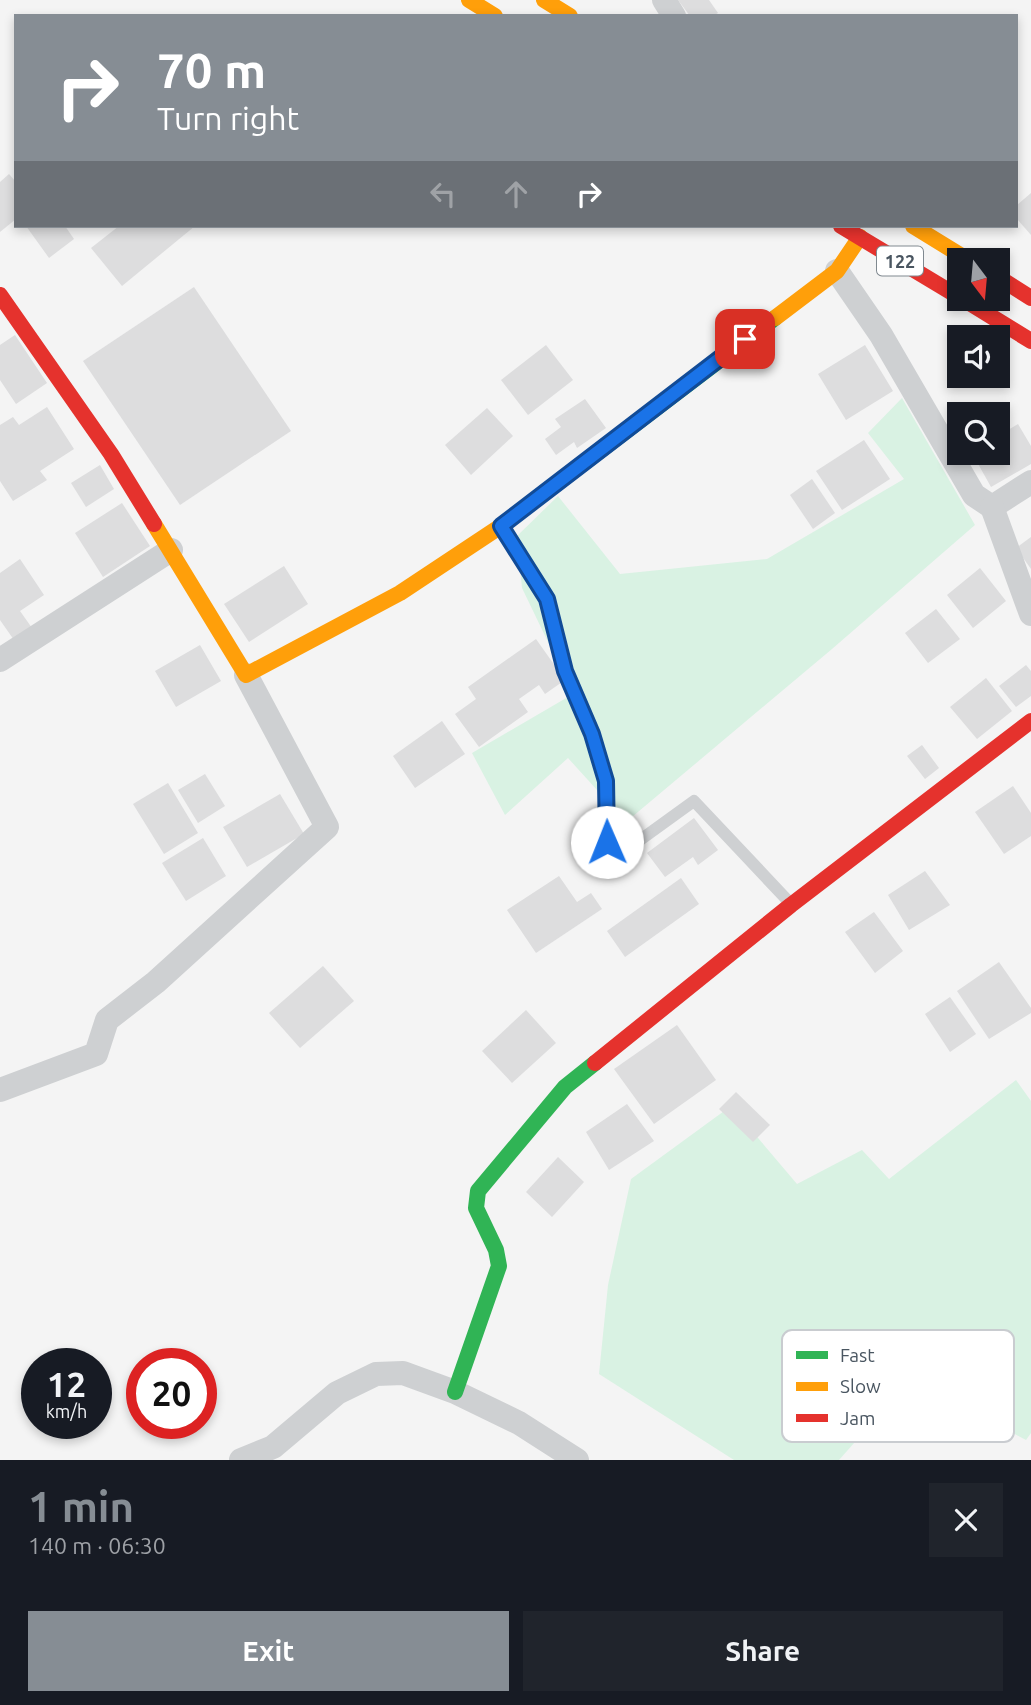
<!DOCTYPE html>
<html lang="en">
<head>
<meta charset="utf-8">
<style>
	:root { --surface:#171b24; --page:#20242c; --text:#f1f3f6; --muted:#9ea1a6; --accent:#868d94 }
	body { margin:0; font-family:Ubuntu,sans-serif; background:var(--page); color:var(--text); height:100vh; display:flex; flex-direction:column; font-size:26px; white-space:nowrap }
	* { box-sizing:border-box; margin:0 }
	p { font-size:23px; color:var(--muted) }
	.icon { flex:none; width:38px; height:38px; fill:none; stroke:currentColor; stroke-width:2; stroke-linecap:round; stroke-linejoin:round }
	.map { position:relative; height:1460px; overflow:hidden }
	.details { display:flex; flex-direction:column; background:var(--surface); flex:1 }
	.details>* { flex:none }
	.banner { position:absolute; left:14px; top:14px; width:1004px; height:214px; border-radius:0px; box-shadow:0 4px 10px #0003; background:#868d94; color:#fff; overflow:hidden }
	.needle { width:46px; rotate:164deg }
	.fabs { position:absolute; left:947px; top:248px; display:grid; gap:14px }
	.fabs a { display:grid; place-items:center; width:63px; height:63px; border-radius:0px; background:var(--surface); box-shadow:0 4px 10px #0003; font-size:35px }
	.speed { position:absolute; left:21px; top:1348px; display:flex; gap:14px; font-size:35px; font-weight:700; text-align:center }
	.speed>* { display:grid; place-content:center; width:91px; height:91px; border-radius:50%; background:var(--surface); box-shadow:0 4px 10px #0003; line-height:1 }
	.speed small { font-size:18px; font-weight:400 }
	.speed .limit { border:10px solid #d22; background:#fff; color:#111 }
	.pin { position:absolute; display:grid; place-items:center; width:60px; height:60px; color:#fff; margin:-30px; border-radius:14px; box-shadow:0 4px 10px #0006 }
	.me { position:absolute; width:77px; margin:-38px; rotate:359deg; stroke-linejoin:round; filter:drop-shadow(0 0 5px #0008) }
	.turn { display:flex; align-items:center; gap:24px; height:147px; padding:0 28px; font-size:32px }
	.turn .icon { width:91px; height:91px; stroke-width:2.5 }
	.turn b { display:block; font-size:49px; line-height:60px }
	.lanes { display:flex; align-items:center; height:66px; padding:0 28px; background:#0003; justify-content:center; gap:35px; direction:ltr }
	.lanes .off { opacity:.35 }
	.round { display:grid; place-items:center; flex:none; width:74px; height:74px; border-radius:0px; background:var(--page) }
	.headline { display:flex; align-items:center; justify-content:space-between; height:119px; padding:0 28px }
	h1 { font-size:42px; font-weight:600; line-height:52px; color:var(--accent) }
	.primary-button { display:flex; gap:14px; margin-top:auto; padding:14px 28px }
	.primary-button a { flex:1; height:80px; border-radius:0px; background:var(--accent); color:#fff; font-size:28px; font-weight:600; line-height:80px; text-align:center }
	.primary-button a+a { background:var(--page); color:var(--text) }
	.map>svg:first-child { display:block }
	.green { fill:#d9f2e3 }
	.building { fill:#ddddde }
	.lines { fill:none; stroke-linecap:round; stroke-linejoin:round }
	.lane { stroke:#ced0d2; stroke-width:12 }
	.street { stroke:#ced0d2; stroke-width:24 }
	.fast { stroke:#30b455; stroke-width:16 }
	.slow { stroke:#ff9f0a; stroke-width:16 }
	.jam { stroke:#e5322d; stroke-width:16 }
	.route-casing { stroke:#114b97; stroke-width:18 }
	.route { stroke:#1a73e8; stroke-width:12 }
	.labels { text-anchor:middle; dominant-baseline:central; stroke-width:6; stroke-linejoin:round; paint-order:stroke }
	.shield { fill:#fff; stroke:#808990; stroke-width:2 }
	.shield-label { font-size:18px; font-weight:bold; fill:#4a5661 }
	.key { fill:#fff; stroke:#c9ccd0; stroke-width:2 }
	.key-label { font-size:19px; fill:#4a5661 }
</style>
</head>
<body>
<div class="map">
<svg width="1031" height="1460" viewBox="0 0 1031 1460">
	<rect width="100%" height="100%" fill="#f4f4f4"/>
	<!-- green -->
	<g class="green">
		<polygon points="902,398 975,525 832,649 626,822 568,758 505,815 472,753 573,694 522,588 517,536 558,496 620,574 767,559 904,479 868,433"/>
		<polygon points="1016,1080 1031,1101 1031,1433 1026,1440 911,1379 839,1460 734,1460 599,1374 608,1285 631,1179 731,1106 797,1184 862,1150 889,1179"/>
	</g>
	<!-- building -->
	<g class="building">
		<polygon points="678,0 709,0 718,13 713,16 690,16"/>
		<polygon points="9,174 16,182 16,219 0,232 0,182"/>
		<polygon points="1031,193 1031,235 1017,219 1017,205"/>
		<polygon points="26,226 65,226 74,239 49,258"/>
		<polygon points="119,226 195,226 122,286 91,248"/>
		<polygon points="194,287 291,431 180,505 83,361"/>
		<polygon points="15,335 47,383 16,404 0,380 0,345"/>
		<polygon points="546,345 573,380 528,415 501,380"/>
		<polygon points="865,345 893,391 846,420 818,374"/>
		<polygon points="585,399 606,428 577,448 574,442 556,455 545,439 561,427 555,419"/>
		<polygon points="47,407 74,449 40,471 47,480 13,501 0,481 0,425 13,417 19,425"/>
		<polygon points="487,408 513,436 471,475 445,445"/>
		<polygon points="1018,424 1031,446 1031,464 991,487 972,453 998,453 998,436"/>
		<polygon points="864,440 890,479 842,510 816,471"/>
		<polygon points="100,465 114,489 86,507 71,483"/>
		<polygon points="812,479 835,513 813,529 790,495"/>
		<polygon points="122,503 150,546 103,577 75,533"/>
		<polygon points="1031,537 1031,569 1016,548"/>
		<polygon points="20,559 44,595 20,611 32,628 14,640 0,620 0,573"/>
		<polygon points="284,566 308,604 249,642 224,604"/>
		<polygon points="980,568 1006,601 973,628 947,595"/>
		<polygon points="936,609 960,639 928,663 905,633"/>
		<polygon points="536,639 565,680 545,694 539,685 519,699 528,712 479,747 455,714 476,699 468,687"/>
		<polygon points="200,645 221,681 176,707 155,671"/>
		<polygon points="1026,665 1031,671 1031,696 1016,707 999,686"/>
		<polygon points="986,678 1012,711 977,739 950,707"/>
		<polygon points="442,721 465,754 415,788 393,756"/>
		<polygon points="922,745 939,768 925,779 907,756"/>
		<polygon points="205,774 225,806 198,823 178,790"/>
		<polygon points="168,783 198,833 164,854 133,804"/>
		<polygon points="1013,786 1031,813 1031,836 1004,854 975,812"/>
		<polygon points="280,794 304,834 247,867 223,827"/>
		<polygon points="694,818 718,850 698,865 693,857 665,877 647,853"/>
		<polygon points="203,838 226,876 186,901 162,863"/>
		<polygon points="925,871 950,905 909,930 888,895"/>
		<polygon points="559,876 577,902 591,893 602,909 536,953 507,910"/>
		<polygon points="681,878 699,904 625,957 607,931"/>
		<polygon points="874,912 903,951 875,973 845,932"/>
		<polygon points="999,962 1031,1008 1031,1013 989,1039 957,991"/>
		<polygon points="323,966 354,1001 300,1048 269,1013"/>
		<polygon points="950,997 976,1034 950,1052 925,1014"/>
		<polygon points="526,1010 556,1043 512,1083 482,1051"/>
		<polygon points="677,1025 716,1080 654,1124 614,1069"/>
		<polygon points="736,1092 770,1125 753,1142 719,1109"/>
		<polygon points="627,1104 654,1141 609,1170 586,1132"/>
		<polygon points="558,1157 584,1182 552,1217 526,1192"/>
	</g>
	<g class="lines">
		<!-- lane -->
		<polyline class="lane" points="501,527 547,599 565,671 592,735 606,781 607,842 618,856 694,801 791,904"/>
		<!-- street -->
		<g class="street">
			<polyline points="664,0 674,16"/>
			<polyline points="837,271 881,335 974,495 992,507 1031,482"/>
			<polyline points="992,507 1031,614"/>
			<polyline points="0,660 171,550"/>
			<polyline points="0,1090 96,1054 107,1020 156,982 327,827 246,675"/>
			<polyline points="241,1460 273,1447 337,1393 376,1374 403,1373 455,1392 519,1423 577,1460"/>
		</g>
		<!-- fast -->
		<g class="fast">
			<polyline points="534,501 775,318"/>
			<polyline points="455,1392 499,1266 496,1250 476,1208 478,1191 565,1087 595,1063"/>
		</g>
		<!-- slow -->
		<g class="slow">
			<polyline points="469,0 495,16"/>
			<polyline points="544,0 570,16"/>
			<polyline points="913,226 970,261"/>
			<polyline points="775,318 837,271 860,237"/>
			<polyline points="154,524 246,675 400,593 501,526 534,501"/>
		</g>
		<!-- jam -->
		<g class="jam">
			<polyline points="841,226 959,297"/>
			<polyline points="998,277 1031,298"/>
			<polyline points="0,295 111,454 154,524"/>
			<polyline points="963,299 1031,341"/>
			<polyline points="595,1063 791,905 1031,721"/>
		</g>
	</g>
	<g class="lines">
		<!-- route casing -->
		<g class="route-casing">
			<polyline id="route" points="607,842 606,781 592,734 565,671 547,599 501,526 745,339"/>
		</g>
		<!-- route -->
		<use href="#route" class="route"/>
	</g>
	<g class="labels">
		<!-- shield labels -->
		<rect class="shield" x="877" y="246.5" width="46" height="29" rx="5"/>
		<g class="shield-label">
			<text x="900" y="261">122</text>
		</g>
	</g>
	<!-- legend -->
	<rect x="782" y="1330" width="232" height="112" rx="10" class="key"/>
	<rect x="796" y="1351" width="32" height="8" fill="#30b455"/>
	<rect x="796" y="1382" width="32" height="9" fill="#ff9f0a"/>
	<rect x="796" y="1414" width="32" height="8" fill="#e5322d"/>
	<g class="key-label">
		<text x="840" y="1362">Fast</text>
		<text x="840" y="1393">Slow</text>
		<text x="840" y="1425">Jam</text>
	</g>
</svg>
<div class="fabs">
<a><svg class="needle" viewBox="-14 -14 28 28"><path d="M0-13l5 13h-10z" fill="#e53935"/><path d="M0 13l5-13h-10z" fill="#9ea1a6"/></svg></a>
<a><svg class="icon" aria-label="sound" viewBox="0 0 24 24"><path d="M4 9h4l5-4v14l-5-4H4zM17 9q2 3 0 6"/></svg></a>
<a><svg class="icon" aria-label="search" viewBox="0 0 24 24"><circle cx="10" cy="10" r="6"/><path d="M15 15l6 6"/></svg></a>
</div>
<div class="speed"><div>12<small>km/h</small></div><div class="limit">20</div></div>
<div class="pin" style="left:745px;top:339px;background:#d93025"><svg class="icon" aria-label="arrive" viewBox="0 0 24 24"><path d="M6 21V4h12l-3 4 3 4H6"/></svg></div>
<svg class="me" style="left:607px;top:842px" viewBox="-20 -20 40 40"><circle r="19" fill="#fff"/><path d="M0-13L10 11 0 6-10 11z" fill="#1a73e8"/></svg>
<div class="banner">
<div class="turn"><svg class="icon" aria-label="right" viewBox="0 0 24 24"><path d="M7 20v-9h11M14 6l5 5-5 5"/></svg><div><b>70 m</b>Turn right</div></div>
<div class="lanes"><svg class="icon off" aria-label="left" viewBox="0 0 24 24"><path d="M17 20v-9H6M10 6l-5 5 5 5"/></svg><svg class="icon off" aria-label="ahead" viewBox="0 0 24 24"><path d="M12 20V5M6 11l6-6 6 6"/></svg><svg class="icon" aria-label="right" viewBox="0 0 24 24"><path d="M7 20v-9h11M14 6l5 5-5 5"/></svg></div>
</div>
</div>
<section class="details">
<div class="headline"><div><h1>1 min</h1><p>140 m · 06:30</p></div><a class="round"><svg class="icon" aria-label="close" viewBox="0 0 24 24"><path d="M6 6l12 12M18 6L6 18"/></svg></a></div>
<div class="primary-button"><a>Exit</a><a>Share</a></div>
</section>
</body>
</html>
